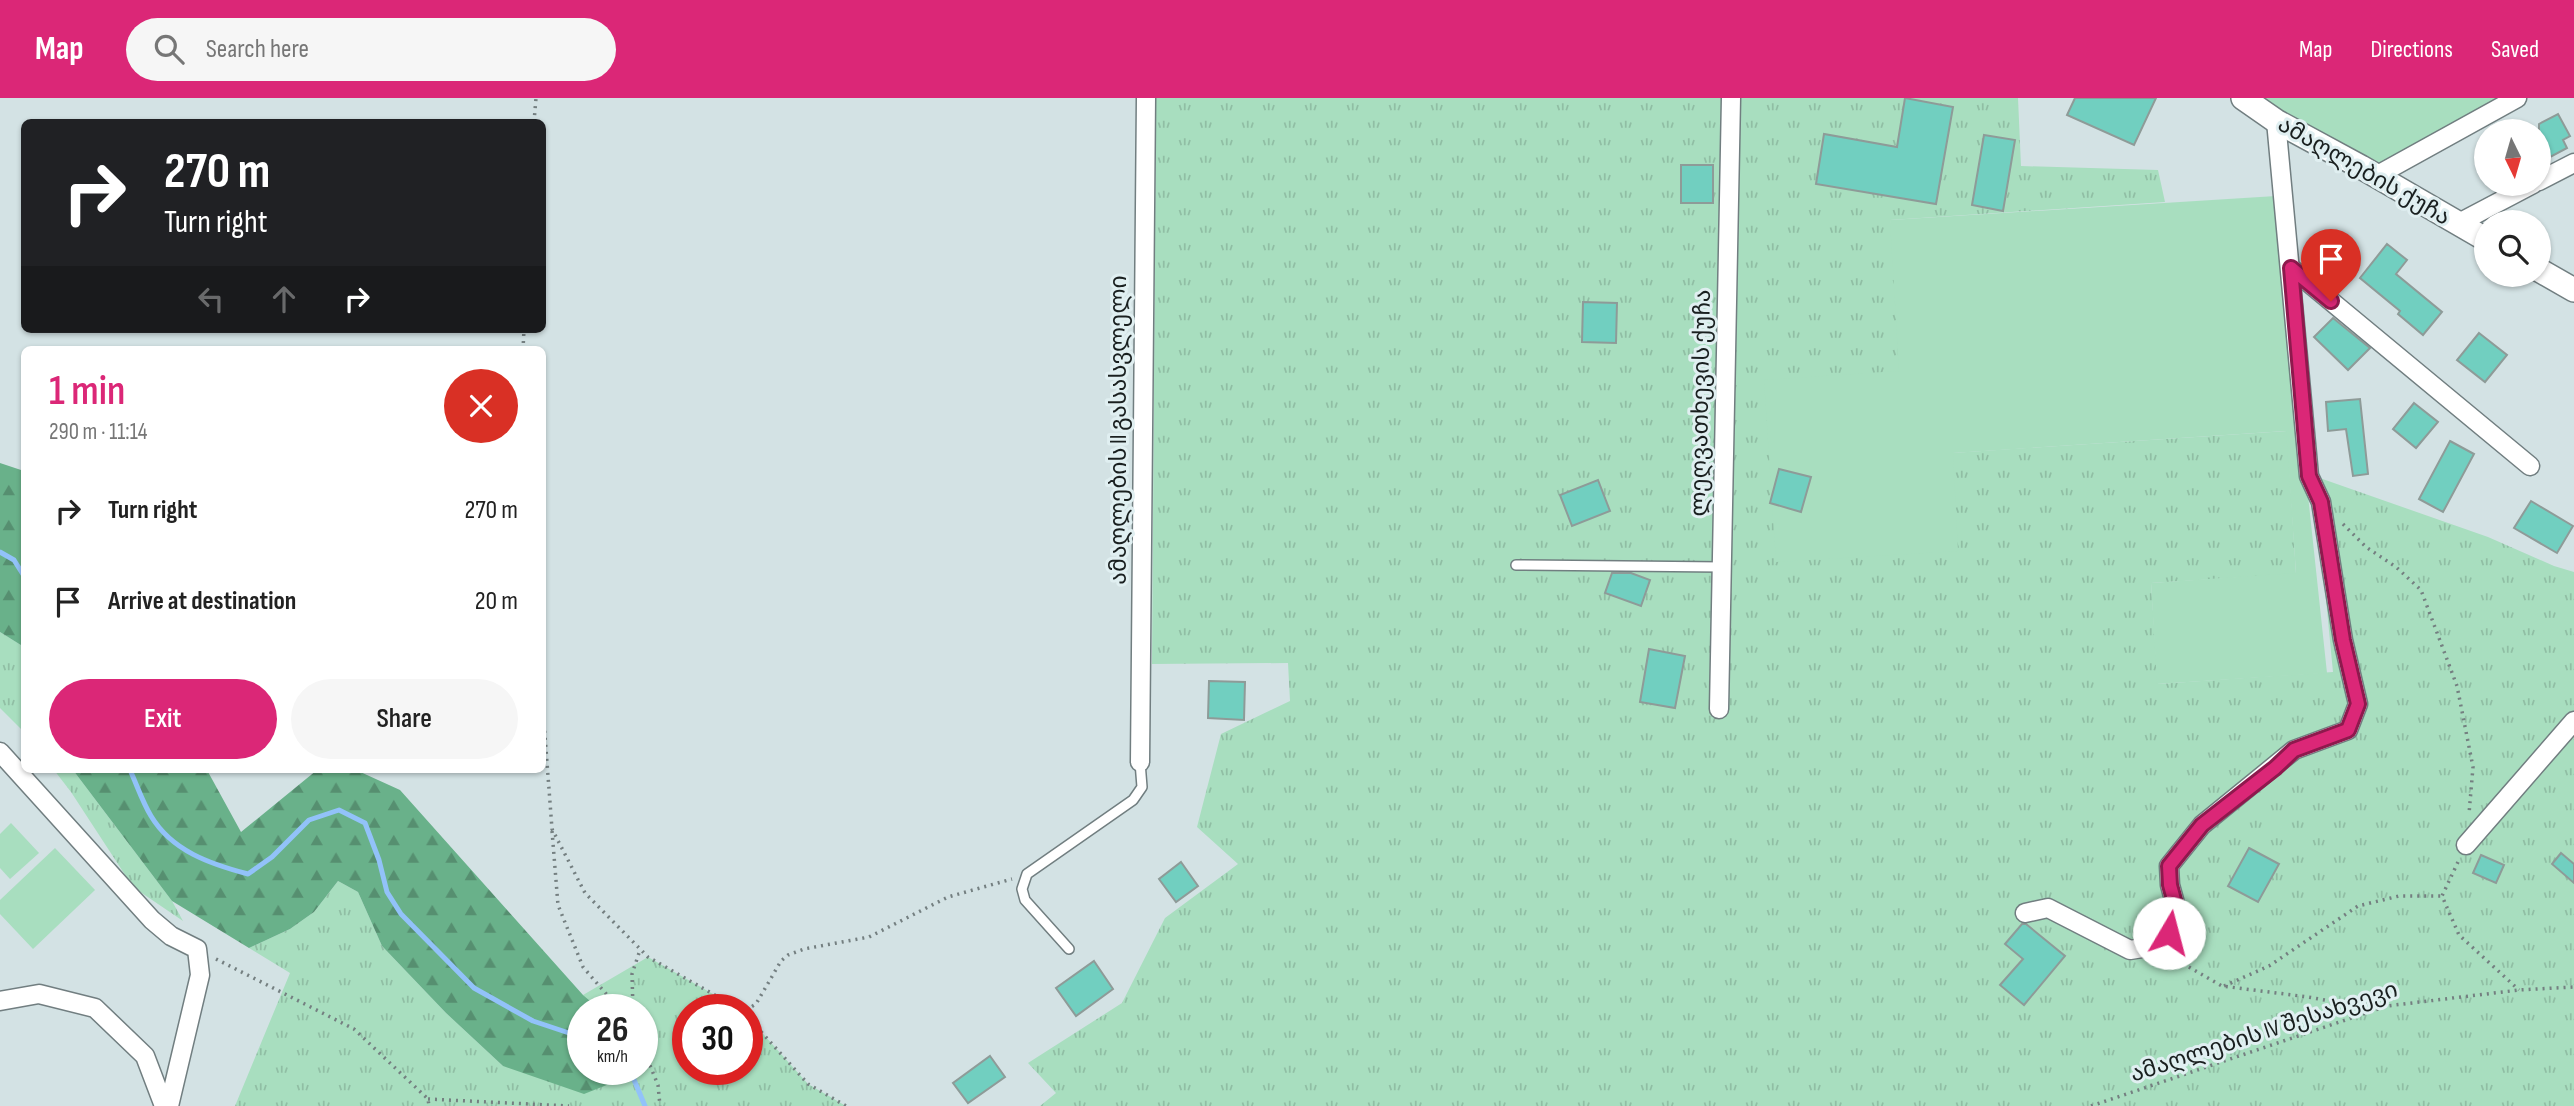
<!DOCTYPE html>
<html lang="en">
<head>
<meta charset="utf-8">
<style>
	:root { --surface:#fff; --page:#f6f6f6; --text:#222; --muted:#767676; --accent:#db2777 }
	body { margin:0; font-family:"Sofia Sans Condensed","Noto Sans Georgian",sans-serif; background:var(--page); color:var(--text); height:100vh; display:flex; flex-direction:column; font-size:26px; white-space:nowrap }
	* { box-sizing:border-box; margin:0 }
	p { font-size:23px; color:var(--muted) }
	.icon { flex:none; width:38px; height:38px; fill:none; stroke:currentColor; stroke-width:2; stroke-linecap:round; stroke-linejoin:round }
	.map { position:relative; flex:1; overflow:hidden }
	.side { position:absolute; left:21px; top:248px; width:525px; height:427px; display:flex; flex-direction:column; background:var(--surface); border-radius:10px; box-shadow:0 2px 5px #0004 }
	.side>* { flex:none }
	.banner { position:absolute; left:21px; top:21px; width:525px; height:214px; border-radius:10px; box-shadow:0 2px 5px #0004; background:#202124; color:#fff; overflow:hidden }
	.needle { width:46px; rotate:175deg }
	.buttons { position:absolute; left:2474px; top:21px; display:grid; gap:14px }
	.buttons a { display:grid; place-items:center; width:77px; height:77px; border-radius:50%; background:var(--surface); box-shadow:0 2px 5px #0004; font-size:35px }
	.speed { position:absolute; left:567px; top:896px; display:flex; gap:14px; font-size:35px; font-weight:700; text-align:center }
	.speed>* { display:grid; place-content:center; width:91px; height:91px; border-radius:50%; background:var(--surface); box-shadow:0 2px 5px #0004; line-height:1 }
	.speed small { font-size:18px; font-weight:400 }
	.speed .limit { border:10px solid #d22; background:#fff; color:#111 }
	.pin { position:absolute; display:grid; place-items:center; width:60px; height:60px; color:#fff; margin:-72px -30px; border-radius:50% 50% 50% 0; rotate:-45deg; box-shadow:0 0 7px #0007 }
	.pin .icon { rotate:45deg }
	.me { position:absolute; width:77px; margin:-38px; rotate:8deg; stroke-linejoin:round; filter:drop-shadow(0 0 5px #0008) }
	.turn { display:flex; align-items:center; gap:24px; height:147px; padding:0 28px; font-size:32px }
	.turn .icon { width:91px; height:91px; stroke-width:2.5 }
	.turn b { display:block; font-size:49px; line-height:60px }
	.lanes { display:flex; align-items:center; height:66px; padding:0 28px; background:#0003; justify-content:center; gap:35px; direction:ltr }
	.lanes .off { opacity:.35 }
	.round { display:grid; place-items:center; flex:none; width:74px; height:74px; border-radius:37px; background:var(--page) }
	.head { display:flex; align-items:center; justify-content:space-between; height:119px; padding:0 28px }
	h1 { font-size:42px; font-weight:600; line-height:52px; color:var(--accent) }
	.button { display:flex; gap:14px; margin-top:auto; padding:14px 28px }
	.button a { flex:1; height:80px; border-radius:42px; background:var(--accent); color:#fff; font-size:28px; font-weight:600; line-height:80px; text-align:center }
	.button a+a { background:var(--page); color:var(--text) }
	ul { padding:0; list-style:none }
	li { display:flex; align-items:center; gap:21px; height:91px; padding:0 28px }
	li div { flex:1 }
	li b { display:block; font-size:26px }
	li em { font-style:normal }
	header { display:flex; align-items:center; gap:42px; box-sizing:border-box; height:98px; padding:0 35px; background:var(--accent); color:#fff }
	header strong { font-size:33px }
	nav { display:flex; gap:38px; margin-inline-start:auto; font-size:24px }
	.search { width:490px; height:63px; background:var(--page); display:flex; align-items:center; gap:18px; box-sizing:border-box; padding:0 24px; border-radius:38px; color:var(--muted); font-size:26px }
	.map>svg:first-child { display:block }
	.grass { fill:url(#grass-tufts) }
	.forest { fill:url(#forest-firs) }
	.garden { fill:#a8debf }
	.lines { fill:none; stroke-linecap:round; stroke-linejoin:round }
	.stream { stroke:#92c2f9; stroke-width:5 }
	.building { fill:#71cfc0; stroke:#8e9b98; stroke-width:2 }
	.service-casing { stroke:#717e80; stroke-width:12 }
	.minor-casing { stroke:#717e80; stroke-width:21 }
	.tertiary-casing { stroke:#717e80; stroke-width:26 }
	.path { stroke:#747f80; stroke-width:3.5; stroke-dasharray:2 5; stroke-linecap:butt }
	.service { stroke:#fff; stroke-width:9 }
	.minor { stroke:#fff; stroke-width:18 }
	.tertiary { stroke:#fff; stroke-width:23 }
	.route-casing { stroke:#8e194d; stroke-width:18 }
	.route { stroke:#db2777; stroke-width:12 }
	.labels { text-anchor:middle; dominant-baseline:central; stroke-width:6; stroke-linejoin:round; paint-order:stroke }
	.street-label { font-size:23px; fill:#191f1f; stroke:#e0eff1 }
</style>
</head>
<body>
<header>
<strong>Map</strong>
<div class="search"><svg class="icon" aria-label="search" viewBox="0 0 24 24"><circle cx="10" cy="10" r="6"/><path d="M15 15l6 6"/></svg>Search here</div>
<nav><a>Map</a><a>Directions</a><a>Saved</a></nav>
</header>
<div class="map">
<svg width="2574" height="1008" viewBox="0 0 2574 1008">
	<defs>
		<pattern id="grass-tufts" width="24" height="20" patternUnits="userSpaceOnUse" patternTransform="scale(1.75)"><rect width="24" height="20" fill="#a8debf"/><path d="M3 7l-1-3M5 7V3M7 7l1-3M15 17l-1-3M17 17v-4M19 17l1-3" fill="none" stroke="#90bea4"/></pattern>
		<pattern id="forest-firs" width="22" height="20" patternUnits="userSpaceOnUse" patternTransform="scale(1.75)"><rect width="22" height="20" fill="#69b18a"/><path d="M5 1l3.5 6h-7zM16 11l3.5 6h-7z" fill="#568f70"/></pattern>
	</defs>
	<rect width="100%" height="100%" fill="#d3e2e4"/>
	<!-- grass -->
	<g class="grass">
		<polygon points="1156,0 2018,0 2021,68 2158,72 2165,104 1890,122 1952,355 2287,333 2296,476 2151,485 2158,586 2333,574 2314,378 2488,439 2554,468 2574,474 2574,1008 1040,1008 1056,995 1028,965 1122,905 1165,820 1238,766 1197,729 1221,636 1290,603 1288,565 1152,566"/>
		<polygon points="0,534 24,549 24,634 0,610"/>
		<polygon points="54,672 73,672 172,803 183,823 133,789 71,694"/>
		<polygon points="338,783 358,794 382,848 446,915 503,968 632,977 634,971 642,971 642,912 601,912 583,897 648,859 741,912 688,912 688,971 747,971 747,918 808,986 846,1008 235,1008 290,875 249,850 290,831 314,814"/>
	</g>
	<!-- forest -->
	<g class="forest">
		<polygon points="0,365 24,373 24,549 0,534"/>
		<polygon points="73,672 207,672 241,734 317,672 356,672 400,692 583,897 601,912 583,912 583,971 634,971 632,977 584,996 503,968 446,915 382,848 358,794 338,783 314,814 290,831 249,850 172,803"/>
	</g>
	<!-- garden -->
	<g class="garden">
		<polygon points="2243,0 2517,0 2376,78"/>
		<polygon points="2276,98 2327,575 2157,586 2151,485 2296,475 2286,333 1953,355 1958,453 1776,464 1764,282 1899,273 1890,122"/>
		<polygon points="11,725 39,755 10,781 0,770 0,736"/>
		<polygon points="55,750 95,792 33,851 0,816 0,802"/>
	</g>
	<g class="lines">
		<!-- stream -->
		<g class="stream">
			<polyline points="0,454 14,462 24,478"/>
			<path d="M 130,672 C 137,687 142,703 151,718 C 172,753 210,766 248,776 L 272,759 L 309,722 L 339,712 L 365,725 L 379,762 L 387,794 L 401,816 L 474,890 L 533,923 L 575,937 L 583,943"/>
			<polyline points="625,971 632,977 645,1008"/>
		</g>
	</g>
	<!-- building -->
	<g class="building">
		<polygon points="1905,0 1953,9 1936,106 1816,86 1824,36 1897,49"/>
		<polygon points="2075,0 2156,0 2134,47 2067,17"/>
		<polygon points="2558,16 2570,38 2563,42 2567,50 2539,65 2539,26"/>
		<polygon points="1984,37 2015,42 2003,113 1972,107"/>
		<rect x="1681" y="67" width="32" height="38"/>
		<polygon points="2387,146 2407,162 2396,176 2442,214 2423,237 2398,216 2400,213 2360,180"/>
		<polygon points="1583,204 1617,205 1616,245 1582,244"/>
		<polygon points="2333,220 2370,250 2348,272 2314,239"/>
		<polygon points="2479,235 2507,257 2485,284 2457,262"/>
		<polygon points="2360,301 2368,376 2353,378 2346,331 2328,333 2326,304"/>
		<polygon points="2414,305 2438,324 2416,350 2393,331"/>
		<polygon points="2450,343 2474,356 2443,414 2419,401"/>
		<polygon points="1779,371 1811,379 1801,414 1770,405"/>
		<polygon points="1598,382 1610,413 1572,428 1560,397"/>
		<polygon points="2531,403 2573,428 2557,455 2514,430"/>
		<polygon points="1612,475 1631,475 1650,482 1641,508 1605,495"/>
		<polygon points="1649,551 1685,558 1675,610 1640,604"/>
		<polygon points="1209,583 1245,584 1244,622 1208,620"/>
		<polygon points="2249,750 2279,766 2258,804 2228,788"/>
		<polygon points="2561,755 2574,766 2574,785 2552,766"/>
		<polygon points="2481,757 2504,767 2496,785 2473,775"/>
		<polygon points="1181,764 1198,788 1176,804 1159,781"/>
		<polygon points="2022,826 2026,826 2065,858 2024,907 2000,887 2023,861 2005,846"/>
		<polygon points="1094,863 1113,891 1076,918 1056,890"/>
		<polygon points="990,958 1005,979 968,1005 953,985"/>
	</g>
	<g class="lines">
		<!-- service casing -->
		<g class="service-casing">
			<g id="service">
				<polyline points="1516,467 1722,469"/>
				<polyline points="1069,851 1025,802 1022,791 1027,776 1133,702 1142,689 1140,664"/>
			</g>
		</g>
		<!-- minor casing -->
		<g class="minor-casing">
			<g id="minor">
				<polyline points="2376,78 2517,0"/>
				<polyline points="2539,83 2574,65"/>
				<polyline points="2457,126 2533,86"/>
				<polyline points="2291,170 2530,368"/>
				<polyline points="1719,611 1731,0"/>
				<polyline points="0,654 152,822 171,838 197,851 200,877 169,1008"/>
				<polyline points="1140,664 1146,0"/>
				<polyline points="2466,747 2574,623"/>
				<polyline points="2025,815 2048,810 2130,852 2155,848 2169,836 2176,809 2170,787 2169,768 2202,727 2294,652 2348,632 2358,606 2343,542 2321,404 2309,378 2276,23"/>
				<polyline points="0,903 39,896 95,910 145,958 164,1008"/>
			</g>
		</g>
		<!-- tertiary casing -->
		<g class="tertiary-casing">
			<g id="tertiary">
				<polyline points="2243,0 2276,23 2361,69 2487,142"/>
				<polyline points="2539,172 2574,192"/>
			</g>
		</g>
		<!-- path -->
		<g class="path">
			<polyline points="534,24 536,0"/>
			<polyline points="523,252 524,231"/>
			<polyline points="2343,426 2366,449 2396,469 2421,492 2457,588 2473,669 2469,716"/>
			<polyline points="542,598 552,731 585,795 648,859 741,912"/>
			<polyline points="552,733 558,807 583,869 620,912"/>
			<polyline points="2458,764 2442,798 2459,837 2519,892"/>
			<polyline points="2176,854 2180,864 2222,888 2308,899 2336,904 2384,908"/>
			<polyline points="216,861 354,931 428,1001 429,1008"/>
			<polyline points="2224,888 2269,868 2358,808 2399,798 2441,798"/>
			<polyline points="633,912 632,876 640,852"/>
			<polyline points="746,912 756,906 781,863 788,857 804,851 869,839 948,799 1012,781"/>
			<polyline points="747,918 808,986 846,1008"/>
			<polyline points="642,948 658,987 660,1008"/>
			<polyline points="428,1001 569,1008"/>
			<polyline points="2091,1008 2387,908 2519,892 2574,889"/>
		</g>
		<!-- service -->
		<use href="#service" class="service"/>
		<!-- minor -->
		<use href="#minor" class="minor"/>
		<!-- tertiary -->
		<use href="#tertiary" class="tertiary"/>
	</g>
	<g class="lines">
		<!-- route casing -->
		<g class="route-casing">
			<polyline id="route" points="2169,835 2176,809 2170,787 2169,768 2202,727 2275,670 2294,652 2348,632 2358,606 2343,542 2321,404 2309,378 2291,170 2331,203"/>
		</g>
		<!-- route -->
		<use href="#route" class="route"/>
	</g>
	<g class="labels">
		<!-- street labels -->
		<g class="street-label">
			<text transform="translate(2364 73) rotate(30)">ამაღლების ქუჩა</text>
			<text transform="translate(1701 305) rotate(-89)">ლეღვათხევის ქუჩა</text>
			<text transform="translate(1119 332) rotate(-90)">ამაღლების II გასასვლელი</text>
			<text transform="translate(2264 934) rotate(-18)">ამაღლების IV შესახვევი</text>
		</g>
	</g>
</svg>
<div class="buttons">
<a><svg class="needle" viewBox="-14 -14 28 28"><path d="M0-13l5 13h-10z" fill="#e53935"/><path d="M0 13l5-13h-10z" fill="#767676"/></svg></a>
<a><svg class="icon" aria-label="search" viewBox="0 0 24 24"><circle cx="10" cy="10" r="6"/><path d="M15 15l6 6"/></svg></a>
</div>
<div class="speed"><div>26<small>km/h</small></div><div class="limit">30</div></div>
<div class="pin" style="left:2331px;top:203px;background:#d93025"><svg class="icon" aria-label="arrive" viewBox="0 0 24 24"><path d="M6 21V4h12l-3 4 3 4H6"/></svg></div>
<svg class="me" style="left:2169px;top:835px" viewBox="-20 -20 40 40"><circle r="19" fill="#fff"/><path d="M0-13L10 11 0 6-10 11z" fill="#db2777"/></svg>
<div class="banner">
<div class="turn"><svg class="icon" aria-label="right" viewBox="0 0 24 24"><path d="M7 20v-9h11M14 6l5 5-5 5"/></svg><div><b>270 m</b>Turn right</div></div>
<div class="lanes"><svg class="icon off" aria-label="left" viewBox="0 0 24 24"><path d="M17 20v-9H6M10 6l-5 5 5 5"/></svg><svg class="icon off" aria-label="ahead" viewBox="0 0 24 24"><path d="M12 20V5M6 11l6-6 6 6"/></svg><svg class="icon" aria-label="right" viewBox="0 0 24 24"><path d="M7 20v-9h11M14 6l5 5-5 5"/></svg></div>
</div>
<section class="side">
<div class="head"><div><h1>1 min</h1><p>290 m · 11:14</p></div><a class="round" style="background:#d93025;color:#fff"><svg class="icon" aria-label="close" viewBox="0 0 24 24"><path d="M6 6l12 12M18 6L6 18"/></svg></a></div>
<ul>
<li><svg class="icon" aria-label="right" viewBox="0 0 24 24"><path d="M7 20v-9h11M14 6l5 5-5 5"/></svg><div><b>Turn right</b></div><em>270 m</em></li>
<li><svg class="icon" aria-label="arrive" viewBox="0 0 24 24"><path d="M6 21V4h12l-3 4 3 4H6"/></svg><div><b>Arrive at destination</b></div><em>20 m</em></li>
</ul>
<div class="button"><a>Exit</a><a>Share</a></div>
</section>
</div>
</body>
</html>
